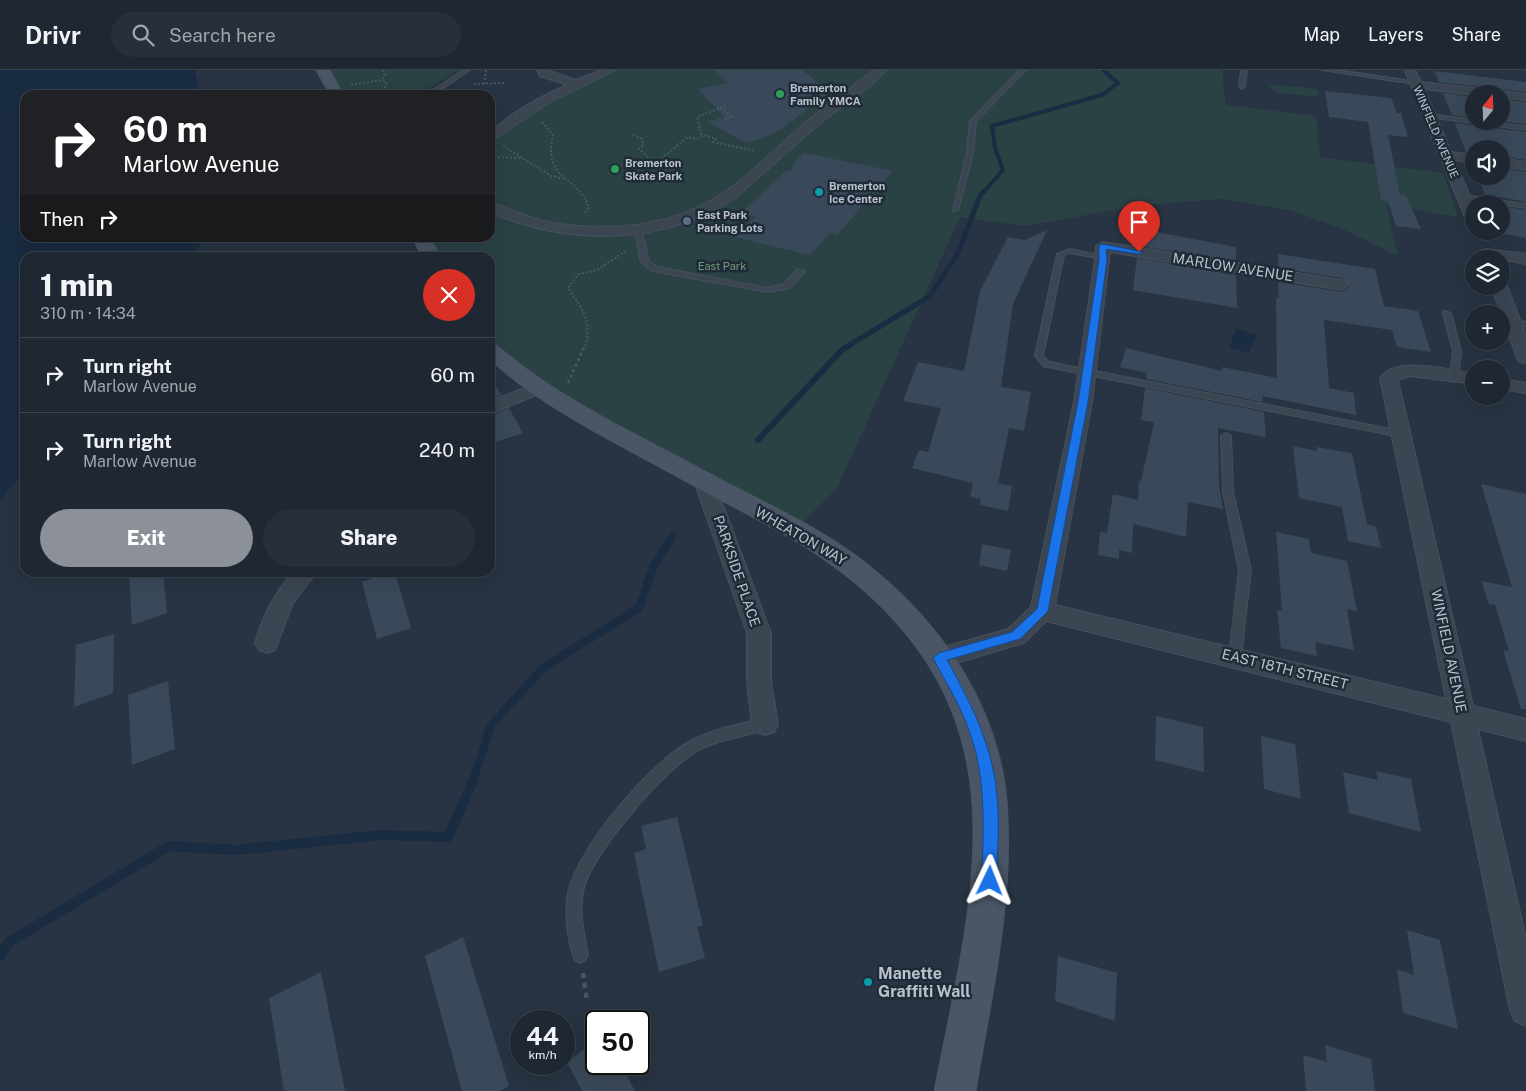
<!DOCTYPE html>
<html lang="en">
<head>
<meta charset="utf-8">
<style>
	:root { --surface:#1e2732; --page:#262f3a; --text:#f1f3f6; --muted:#a1a5ac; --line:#3c444d; --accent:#8c9099 }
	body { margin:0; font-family:"Public Sans",sans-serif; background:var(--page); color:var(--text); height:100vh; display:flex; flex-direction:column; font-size:19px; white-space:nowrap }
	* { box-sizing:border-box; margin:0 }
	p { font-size:16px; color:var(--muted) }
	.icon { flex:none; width:28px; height:28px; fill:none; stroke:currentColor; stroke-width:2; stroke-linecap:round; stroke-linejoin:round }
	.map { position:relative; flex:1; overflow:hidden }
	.panel { position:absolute; left:20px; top:182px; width:475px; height:325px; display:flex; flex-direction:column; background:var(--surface); border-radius:15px; box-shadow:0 5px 20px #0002,0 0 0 1px var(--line) }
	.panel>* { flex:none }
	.guide { position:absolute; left:20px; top:20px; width:475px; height:152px; border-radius:15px; box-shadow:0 5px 20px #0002,0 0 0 1px var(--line); background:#202124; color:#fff; overflow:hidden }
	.needle { width:32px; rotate:19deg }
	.buttons { position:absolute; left:1465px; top:15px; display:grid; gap:10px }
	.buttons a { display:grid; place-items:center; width:45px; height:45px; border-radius:50%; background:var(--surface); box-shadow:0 5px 20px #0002,0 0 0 1px var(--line); font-size:25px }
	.speed { position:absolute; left:510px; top:940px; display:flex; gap:10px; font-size:25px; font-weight:700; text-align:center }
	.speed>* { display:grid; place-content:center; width:65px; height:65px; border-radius:50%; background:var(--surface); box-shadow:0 5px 20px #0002,0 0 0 1px var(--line); line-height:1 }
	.speed small { font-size:12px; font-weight:400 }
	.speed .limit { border:2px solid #111; border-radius:8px; background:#fff; color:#111 }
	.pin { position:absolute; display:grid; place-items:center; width:42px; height:42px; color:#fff; margin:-51px -21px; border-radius:50% 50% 50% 0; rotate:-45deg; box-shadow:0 0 5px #0007 }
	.pin .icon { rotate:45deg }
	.me { position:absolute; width:55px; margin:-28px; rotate:2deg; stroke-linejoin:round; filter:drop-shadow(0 0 4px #0008) }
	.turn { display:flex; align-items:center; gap:18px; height:105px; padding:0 20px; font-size:22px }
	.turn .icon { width:65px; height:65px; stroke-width:2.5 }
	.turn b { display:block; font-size:35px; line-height:42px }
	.then { display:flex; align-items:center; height:48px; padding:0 20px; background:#0003; gap:10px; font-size:19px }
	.round { display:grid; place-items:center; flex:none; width:52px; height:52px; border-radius:26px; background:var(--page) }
	.headline { display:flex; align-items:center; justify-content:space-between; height:85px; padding:0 20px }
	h1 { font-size:30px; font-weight:800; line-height:38px }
	.primary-button { display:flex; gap:10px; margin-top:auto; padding:10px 20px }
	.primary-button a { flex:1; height:58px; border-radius:30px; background:var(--accent); color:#fff; font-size:20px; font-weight:800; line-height:58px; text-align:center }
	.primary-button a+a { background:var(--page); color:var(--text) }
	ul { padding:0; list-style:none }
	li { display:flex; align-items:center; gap:15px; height:75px; padding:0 20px; border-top:1px solid var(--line) }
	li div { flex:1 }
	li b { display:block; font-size:19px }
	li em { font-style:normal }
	header { display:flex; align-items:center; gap:30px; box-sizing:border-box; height:70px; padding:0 25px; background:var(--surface); border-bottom:1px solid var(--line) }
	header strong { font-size:24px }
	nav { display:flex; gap:28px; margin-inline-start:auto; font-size:18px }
	.search { width:350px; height:45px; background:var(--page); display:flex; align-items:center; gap:12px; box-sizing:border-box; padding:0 18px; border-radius:28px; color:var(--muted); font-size:19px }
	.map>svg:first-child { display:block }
	.green { fill:#2a4244 }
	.water { fill:#1a2c42 }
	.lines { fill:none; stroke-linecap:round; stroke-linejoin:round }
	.stream-far4 { stroke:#1a2c42; stroke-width:4 }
	.stream-far3 { stroke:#1a2c42; stroke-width:5 }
	.stream-far2 { stroke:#1a2c42; stroke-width:6 }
	.stream-far1 { stroke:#1a2c42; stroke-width:8 }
	.stream { stroke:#1a2c42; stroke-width:10 }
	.building { fill:#3a4959 }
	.lane-casing { stroke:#464f5c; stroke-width:2 }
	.street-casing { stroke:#464f5c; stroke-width:2 }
	.secondary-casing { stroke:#464f5c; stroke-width:1 }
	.path-far2 { stroke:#435b5c; stroke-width:2; stroke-dasharray:2 2; stroke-linecap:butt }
	.path-far1 { stroke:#435b5c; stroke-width:2.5; stroke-dasharray:3 3; stroke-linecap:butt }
	.path { stroke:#435b5c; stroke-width:4.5; stroke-dasharray:5 5; stroke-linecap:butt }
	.lane { fill:#3c4653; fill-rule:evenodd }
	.street { fill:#3c4653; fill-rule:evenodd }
	.secondary { fill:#4a5566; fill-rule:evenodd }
	.route { fill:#1a73e8; stroke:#114b97 }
	.leisure-dot { fill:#2e9e5b; stroke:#202b38; stroke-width:2 }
	.culture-dot { fill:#0f9aa8; stroke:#202b38; stroke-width:2 }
	.service-dot { fill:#5c6f8a; stroke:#202b38; stroke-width:2 }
	.labels { text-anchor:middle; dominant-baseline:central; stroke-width:5; stroke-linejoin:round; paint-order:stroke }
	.far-poi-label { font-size:11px; font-weight:bold; fill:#b9c1cc; stroke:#202b38; text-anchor:start }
	.far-street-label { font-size:11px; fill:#b9c1cc; stroke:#202b38 }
	.far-park-label { font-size:11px; fill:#719d79; stroke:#202b38 }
	.street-label { font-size:14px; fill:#b9c1cc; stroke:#202b38 }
	.near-poi-label { font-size:16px; font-weight:bold; fill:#b9c1cc; stroke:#202b38; text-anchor:start }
</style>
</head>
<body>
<header>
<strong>Drivr</strong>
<div class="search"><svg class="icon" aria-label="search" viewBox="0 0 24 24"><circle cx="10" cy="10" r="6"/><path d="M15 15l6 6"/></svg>Search here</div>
<nav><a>Map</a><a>Layers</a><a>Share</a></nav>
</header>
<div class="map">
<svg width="1526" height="1021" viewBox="0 0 1526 1021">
	<rect width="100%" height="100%" fill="#283443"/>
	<!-- green -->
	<g class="green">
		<polygon points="323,0 459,0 417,25 337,25"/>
		<polygon points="610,0 1222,0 1226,35 1316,46 1320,87 1443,103 1458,147 1386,134 1398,186 1343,159 1290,140 1222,129 1144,135 1024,156 960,147 837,418 794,461 704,411 490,279 490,188 433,187 421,168 490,168 490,68 510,51"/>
		<polygon points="1268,14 1311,18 1317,20 1318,23 1316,27 1279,23 1275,22"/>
	</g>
	<!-- water -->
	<g class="water">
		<polygon points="0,0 195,0 199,25 25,25 25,168 204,168 192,187 25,188 25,401 0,430"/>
		<polygon points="1237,259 1257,265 1249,283 1229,277"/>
	</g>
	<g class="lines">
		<!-- stream-far4 -->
		<polyline class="stream-far4" points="983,123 1003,100 995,78 992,56 1102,25 1118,13 1103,0"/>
		<!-- stream-far3 -->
		<polyline class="stream-far3" points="848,276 930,226 957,185 980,126 984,121"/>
		<!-- stream-far2 -->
		<g class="stream-far2">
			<polyline points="758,370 842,280 850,275"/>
			<polyline points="670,470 673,465"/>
		</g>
		<!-- stream-far1 -->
		<polyline class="stream-far1" points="472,714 491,655 543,598 639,538 654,495 671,469"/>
		<!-- stream -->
		<polyline class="stream" points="0,886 9,872 169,776 236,780 381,765 448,767 472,713"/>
	</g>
	<!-- building -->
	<g class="building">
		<polygon points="713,0 802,0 830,22 774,64 746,73 708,52 724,47 698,19 728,13"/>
		<polygon points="1434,1 1526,12 1526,22 1439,12"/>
		<polygon points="1325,21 1391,28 1397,43 1401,43 1408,67 1388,65 1400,125 1406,126 1421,159 1396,156 1388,131 1381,130 1368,52 1329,47"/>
		<polygon points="1443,23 1474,27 1474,48 1452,45"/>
		<polygon points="1501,29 1526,32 1526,54 1496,51 1501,51"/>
		<polygon points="1455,53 1526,62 1526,90 1501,86 1501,79 1474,79 1474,83 1466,82"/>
		<polygon points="804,83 893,101 837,165 830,163 810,185 731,166 756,147 741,143 787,100 791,101 794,92"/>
		<polygon points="1501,98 1526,102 1526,132 1485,124 1477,106 1501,106"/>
		<polygon points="1501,136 1526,140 1526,168 1504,164 1501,157"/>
		<polygon points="1140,159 1236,177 1236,191 1138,176"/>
		<polygon points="1047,160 1013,234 1001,317 1031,322 1024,361 1009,358 998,413 1012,416 1008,441 980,435 981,429 970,427 973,413 912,398 919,380 928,382 941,338 903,331 918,292 964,301 980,221 1008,167 1025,170"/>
		<polygon points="1278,184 1375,199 1384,236 1418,241 1431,282 1397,277 1392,260 1324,250 1329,318 1354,323 1356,345 1262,326 1263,332 1146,309 1146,303 1120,297 1126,278 1222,301 1222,297 1277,308 1276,228 1279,228 1278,212 1341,222 1351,216 1341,208 1278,198"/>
		<polygon points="1137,188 1236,205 1237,238 1133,220"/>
		<polygon points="490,306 501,325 490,329"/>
		<polygon points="1145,318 1264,342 1266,367 1218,358 1219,414 1223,439 1188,432 1186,467 1133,454 1132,483 1119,480 1119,489 1098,485 1100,462 1107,463 1113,424 1138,430 1139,411 1141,411 1154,352 1141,350"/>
		<polygon points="509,338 523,363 490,374 490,346"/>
		<polygon points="1293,376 1317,381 1316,377 1352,383 1367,454 1376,457 1381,478 1348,471 1342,437 1299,428"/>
		<polygon points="1481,414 1526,424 1526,639 1521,639 1503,580 1509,581 1495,535 1489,534 1481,511 1512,517"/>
		<polygon points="1276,462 1309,469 1311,483 1347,491 1357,541 1347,539 1354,580 1315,572 1317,586 1281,578 1277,540 1282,541"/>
		<polygon points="982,474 1011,480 1007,501 979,495"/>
		<polygon points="129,502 163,502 167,543 132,555"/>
		<polygon points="391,502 395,502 411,558 377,569 362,512"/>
		<polygon points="114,564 113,623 74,637 76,575"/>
		<polygon points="168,611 175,679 132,695 128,625"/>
		<polygon points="1156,646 1203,657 1204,702 1155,690"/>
		<polygon points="1261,666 1295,674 1301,729 1264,719"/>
		<polygon points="1376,701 1411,709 1421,762 1349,743 1343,702 1378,710"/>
		<polygon points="677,747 703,855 697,857 705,888 659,902 634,783 646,779 641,756"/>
		<polygon points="1407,860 1440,870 1458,959 1403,943 1397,899 1414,905"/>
		<polygon points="463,867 509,1016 500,1021 462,1021 425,886"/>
		<polygon points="1058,886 1117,903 1115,951 1055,931"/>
		<polygon points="321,902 345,1021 284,1021 269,928"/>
		<polygon points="596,971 596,994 621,994 635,1021 582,1021 567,992"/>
		<polygon points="1325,975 1371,989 1375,1021 1306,1021 1303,985 1327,992"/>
	</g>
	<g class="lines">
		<!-- lane casing -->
		<g class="lane-casing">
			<g id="lane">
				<polygon points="463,0 470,0 433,25 426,25"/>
				<polygon points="1020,0 1026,0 976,51 973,83 958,140 953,141 967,83 970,51"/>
				<polygon points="1241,0 1247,0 1245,17 1242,19 1239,17"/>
				<polygon points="1322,0 1337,0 1418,12 1415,14"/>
				<polygon points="1429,44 1474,50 1474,51 1526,56 1526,60 1427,47 1426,46"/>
				<polygon points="1463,125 1526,134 1526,138 1461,128 1460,127"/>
				<polygon points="634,156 641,158 649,191 657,197 768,218 784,214 798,199 805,201 790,218 768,222 652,201 641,192"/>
				<polygon points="1070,179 1107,187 1103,189 1070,183 1064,185 1043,286 1049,292 1401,361 1406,364 1401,367 1043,296 1035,286 1057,184"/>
				<polygon points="1444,241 1451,243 1461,281 1458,306 1454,309 1450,306 1453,281 1443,243"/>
				<polygon points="1508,249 1526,252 1526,256 1508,253"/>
				<polygon points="1226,363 1231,366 1233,422 1251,500 1241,587 1239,590 1235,592 1231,590 1229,587 1239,500 1223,422 1221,366"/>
				<path d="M 765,648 L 770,650 L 771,654 L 770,658 C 746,667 720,668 697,681 C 663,701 596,779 584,817 C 578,839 584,863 588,885 L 585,890 L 580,893 L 575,890 C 567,872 564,838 569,819 C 581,775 649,694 689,672 C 712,659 739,654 765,648 Z"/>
			</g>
		</g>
		<!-- street casing -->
		<g class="street-casing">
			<g id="street">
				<path d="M 537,0 L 547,0 L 576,10 L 601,0 L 615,0 L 551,31 L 490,72 L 490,62 C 513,42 539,27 567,15 L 540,6 Z"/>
				<path d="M 874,0 L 886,0 C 870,20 836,39 816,57 C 797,73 778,90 759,107 C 749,115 740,125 730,131 C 659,176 566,175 490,142 L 490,133 C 510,138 527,148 548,152 C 606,163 670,157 720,125 C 747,109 772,81 796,61 C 821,39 848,20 874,0 Z"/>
				<polygon points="1405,0 1415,0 1421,12 1526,24 1526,30 1501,27 1501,24 1474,25 1424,19 1451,82 1474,85 1474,93 1454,90 1474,135 1474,156 1467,152"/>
				<polygon points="1501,88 1526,92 1526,100 1501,96"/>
				<path d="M 1103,172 L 1341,210 L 1349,215 L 1341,220 L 1110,182 L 1092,332 L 1055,535 L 1446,629 L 1380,308 C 1396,285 1450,300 1474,304 L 1474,314 L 1409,306 L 1398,310 L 1473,636 L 1526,649 L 1526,671 L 1478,659 L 1526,869 L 1526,956 L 1515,951 L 1510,940 L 1451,652 L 1046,551 L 1024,573 L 939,598 L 930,595 L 927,588 L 930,581 L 1008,559 L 1031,537 L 1074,332 L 1095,190 L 1096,176 Z"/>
				<polygon points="1487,179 1526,184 1526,194 1482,186 1480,183 1482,180"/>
				<polygon points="1501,212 1507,216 1526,265 1526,293 1520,292 1517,288 1491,216 1501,216"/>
				<polygon points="1501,309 1526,313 1526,323 1501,319"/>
				<polygon points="538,313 544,314 547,318 544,322 490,344 490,331"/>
				<polygon points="704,404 711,406 714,411 771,563 771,612 778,654 774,662 765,665 756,662 752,654 747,612 747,563 694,411 697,406"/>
				<path d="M 293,502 L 317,502 L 293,533 L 275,580 L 267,583 L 259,580 L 255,573 C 263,545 274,524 293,502 Z"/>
			</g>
		</g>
		<!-- secondary casing -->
		<g class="secondary-casing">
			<g id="secondary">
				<polygon points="316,0 330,0 344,25 330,25"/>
				<polygon points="412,168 430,168 442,188 423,188"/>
				<path d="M 490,273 L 497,275 C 560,330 640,365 713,405 C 759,430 808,451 850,481 C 932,539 998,628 1007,730 C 1015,828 992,925 976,1021 L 934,1021 C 974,815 1030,640 830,494 C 787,463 737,440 690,414 C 626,378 544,340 490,290 Z"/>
			</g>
		</g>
		<!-- path-far2 -->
		<g class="path-far2">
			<polyline points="383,0 385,5 382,10 386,12 384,25"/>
			<polyline points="474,14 503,13 503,11"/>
			<polyline points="484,14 486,0"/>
			<polyline points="351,15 382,10"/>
			<polyline points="406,25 415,22"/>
			<polyline points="726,36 697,47 701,64 716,69 713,72 755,81"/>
			<polyline points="720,38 734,47 725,49"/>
			<path d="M 542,52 L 553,65 C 543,112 575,102 589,137 L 584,144"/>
			<polyline points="633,65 642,69 643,75 639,79 649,88 658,91 688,67 696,69 703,66"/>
			<polyline points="503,76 551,106 563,109"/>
			<polyline points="490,87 522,88"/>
			<polyline points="657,91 650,97 667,101"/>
			<path d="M 585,276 C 593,253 581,237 568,218 L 579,204 L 597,200 L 626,181"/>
		</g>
		<!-- path-far1 -->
		<polyline class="path-far1" points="568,313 585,275"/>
		<!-- path -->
		<polyline class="path" points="583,903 587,932"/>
		<!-- lane -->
		<use href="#lane" class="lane"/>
		<!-- street -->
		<use href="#street" class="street"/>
		<!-- secondary -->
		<use href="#secondary" class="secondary"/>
	</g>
	<!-- route -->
	<path class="route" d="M 1102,174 L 1143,182 L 1139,184 L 1106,179 L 1107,190 L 1088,332 L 1048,541 L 1020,569 L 947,590 C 971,633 993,677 997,726 C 1000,754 997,783 997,811 L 995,816 L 990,818 L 984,816 L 982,811 C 983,762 987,710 970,663 C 961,636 946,613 933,588 L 939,583 L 1012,562 L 1037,539 L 1078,332 L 1099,190 L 1099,176 Z"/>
	<!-- markers -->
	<g class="leisure-dot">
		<circle cx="780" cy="24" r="5"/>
		<circle cx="615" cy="99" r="5"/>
	</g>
	<g class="culture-dot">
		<circle cx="819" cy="122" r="5"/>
		<circle cx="868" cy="912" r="5"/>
	</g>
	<circle class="service-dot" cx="687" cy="151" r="5"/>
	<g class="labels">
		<!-- far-poi labels -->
		<g class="far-poi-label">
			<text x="790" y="18">Bremerton<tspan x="790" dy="13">Family YMCA</tspan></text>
			<text x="625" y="93">Bremerton<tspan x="625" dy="13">Skate Park</tspan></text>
			<text x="829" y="116">Bremerton<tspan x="829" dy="13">Ice Center</tspan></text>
			<text x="697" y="145">East Park<tspan x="697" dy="13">Parking Lots</tspan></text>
		</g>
		<!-- far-street labels -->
		<g class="far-street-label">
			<text transform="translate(1436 62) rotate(67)">WINFIELD AVENUE</text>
		</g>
		<!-- far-park labels -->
		<g class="far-park-label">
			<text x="722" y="196">East Park</text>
		</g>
		<!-- street labels -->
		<g class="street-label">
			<text transform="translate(1233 197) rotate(9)">MARLOW AVENUE</text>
			<text transform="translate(801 466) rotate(30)">WHEATON WAY</text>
			<text transform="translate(737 501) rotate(71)">PARKSIDE PLACE</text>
			<text transform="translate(1449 581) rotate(78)">WINFIELD AVENUE</text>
			<text transform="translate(1285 599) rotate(14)">EAST 18TH STREET</text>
		</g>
		<!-- near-poi labels -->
		<g class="near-poi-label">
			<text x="878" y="903">Manette<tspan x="878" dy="18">Graffiti Wall</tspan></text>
		</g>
	</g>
</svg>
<div class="buttons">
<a><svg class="needle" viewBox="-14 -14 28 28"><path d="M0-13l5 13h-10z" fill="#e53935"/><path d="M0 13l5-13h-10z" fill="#a1a5ac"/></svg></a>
<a><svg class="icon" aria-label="sound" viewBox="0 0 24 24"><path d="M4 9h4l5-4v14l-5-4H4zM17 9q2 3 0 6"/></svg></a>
<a><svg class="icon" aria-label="search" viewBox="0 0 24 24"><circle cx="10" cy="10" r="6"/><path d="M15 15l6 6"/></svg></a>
<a><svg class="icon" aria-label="layers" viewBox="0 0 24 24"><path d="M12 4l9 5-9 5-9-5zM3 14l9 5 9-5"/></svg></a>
<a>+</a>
<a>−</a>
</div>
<div class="speed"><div>44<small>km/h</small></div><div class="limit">50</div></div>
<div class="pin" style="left:1139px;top:182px;background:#d93025"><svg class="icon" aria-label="arrive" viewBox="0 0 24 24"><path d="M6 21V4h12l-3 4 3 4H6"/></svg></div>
<svg class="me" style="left:990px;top:811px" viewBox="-20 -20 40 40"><path d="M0-17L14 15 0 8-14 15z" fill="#1a73e8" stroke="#fff" stroke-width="4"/></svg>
<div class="guide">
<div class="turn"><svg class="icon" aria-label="right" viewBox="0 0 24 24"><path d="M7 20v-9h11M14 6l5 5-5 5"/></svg><div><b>60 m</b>Marlow Avenue</div></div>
<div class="then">Then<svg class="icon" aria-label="right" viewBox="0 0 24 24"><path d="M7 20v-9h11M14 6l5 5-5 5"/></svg></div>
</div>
<section class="panel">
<div class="headline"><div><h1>1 min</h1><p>310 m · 14:34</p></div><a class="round" style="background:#d93025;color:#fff"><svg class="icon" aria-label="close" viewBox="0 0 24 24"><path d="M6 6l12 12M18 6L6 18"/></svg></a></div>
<ul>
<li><svg class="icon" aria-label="right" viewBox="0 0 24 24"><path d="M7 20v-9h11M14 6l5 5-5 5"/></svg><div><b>Turn right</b><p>Marlow Avenue</p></div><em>60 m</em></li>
<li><svg class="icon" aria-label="right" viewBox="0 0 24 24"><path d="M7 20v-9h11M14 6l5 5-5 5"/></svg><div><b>Turn right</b><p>Marlow Avenue</p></div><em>240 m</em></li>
</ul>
<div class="primary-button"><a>Exit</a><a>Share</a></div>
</section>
</div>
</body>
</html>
